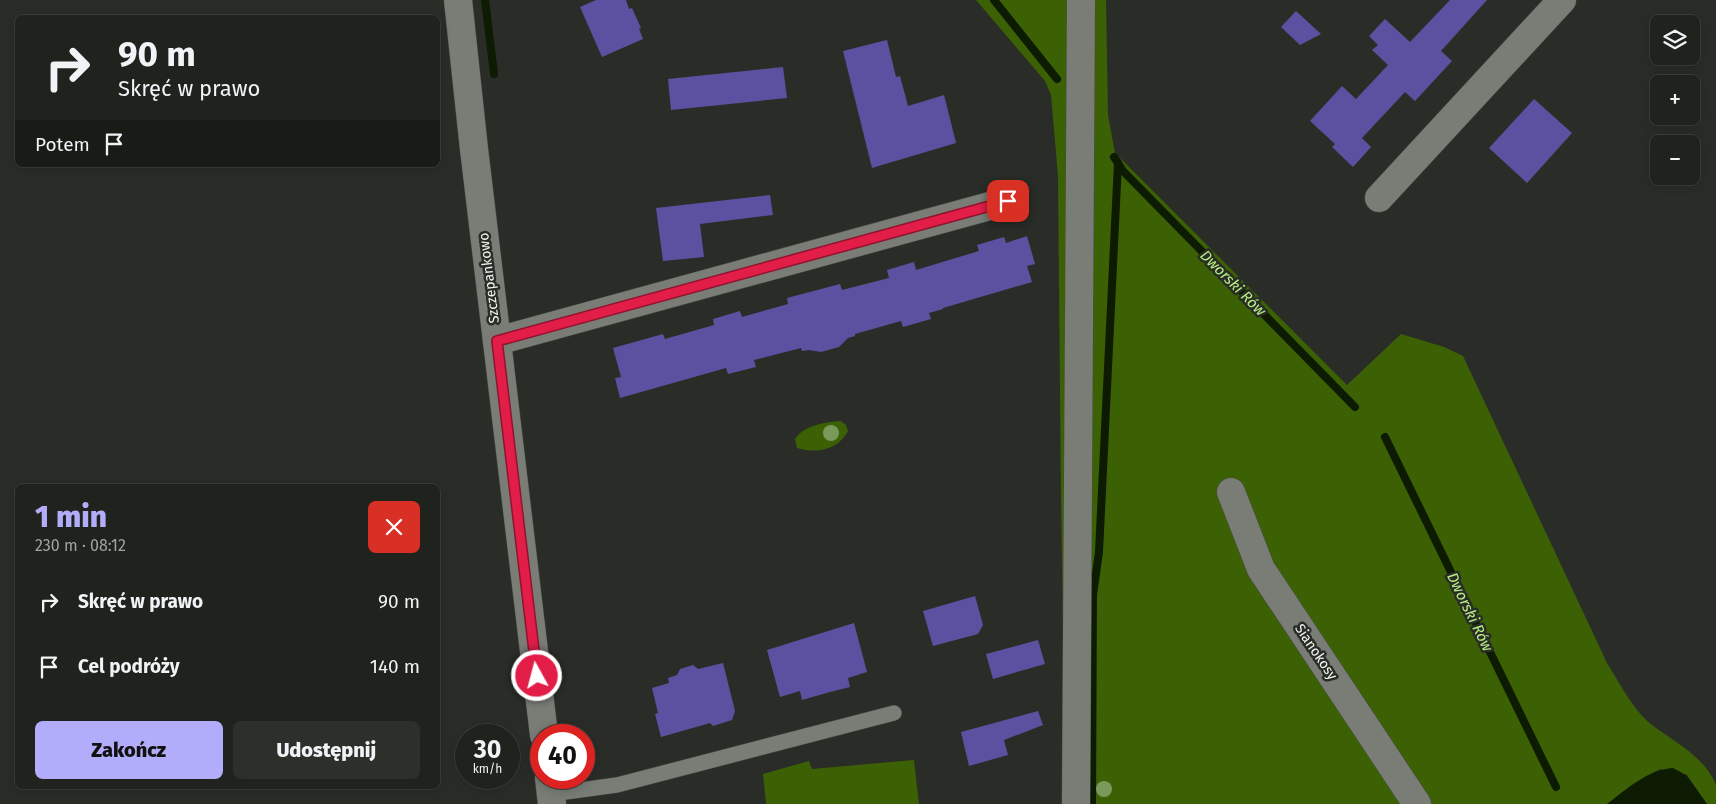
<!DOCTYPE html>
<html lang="pl">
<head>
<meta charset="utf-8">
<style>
	:root { --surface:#20221d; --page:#2d2f2a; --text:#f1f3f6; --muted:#a2a4a4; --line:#3d3f3b; --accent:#b1adfa }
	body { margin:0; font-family:"Fira Sans",sans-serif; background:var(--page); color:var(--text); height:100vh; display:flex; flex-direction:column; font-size:19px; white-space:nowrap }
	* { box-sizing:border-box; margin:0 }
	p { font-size:16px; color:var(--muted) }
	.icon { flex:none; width:28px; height:28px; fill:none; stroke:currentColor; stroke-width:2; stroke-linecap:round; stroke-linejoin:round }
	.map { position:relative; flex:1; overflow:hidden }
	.sheet { position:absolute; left:15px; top:484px; width:425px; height:305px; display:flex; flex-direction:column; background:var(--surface); border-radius:8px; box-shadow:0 2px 12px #0003,0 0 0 1px var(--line) }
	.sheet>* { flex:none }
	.top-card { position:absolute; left:15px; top:15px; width:425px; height:152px; border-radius:8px; box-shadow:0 2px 12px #0003,0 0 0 1px var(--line); background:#20221d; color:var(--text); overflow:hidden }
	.tools { position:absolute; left:1650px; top:15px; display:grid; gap:10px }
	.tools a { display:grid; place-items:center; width:50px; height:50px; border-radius:8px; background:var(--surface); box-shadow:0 2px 12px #0003,0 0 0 1px var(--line); font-size:25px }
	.speed { position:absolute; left:455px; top:724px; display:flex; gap:10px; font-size:25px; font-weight:700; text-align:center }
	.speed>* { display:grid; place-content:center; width:65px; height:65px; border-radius:50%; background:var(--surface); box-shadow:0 2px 12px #0003,0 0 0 1px var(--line); line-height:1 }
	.speed small { font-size:12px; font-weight:400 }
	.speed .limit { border:8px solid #d22; background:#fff; color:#111 }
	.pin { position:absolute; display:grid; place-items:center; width:42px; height:42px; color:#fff; margin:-21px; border-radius:10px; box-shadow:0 2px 8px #0006 }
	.me { position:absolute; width:55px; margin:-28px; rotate:353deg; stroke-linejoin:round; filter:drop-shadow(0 0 4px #0008) }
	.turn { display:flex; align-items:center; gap:18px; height:105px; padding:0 20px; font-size:22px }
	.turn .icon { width:65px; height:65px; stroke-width:2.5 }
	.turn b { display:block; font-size:35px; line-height:42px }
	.then { display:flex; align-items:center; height:48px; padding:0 20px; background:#0003; gap:10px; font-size:19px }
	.round { display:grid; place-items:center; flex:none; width:52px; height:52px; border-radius:8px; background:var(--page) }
	.headline { display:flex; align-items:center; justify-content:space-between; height:85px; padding:0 20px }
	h1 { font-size:30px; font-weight:800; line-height:38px; color:var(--accent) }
	.button { display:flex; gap:10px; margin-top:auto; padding:10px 20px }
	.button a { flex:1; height:58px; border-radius:8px; background:var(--accent); color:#111; font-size:20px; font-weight:800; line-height:58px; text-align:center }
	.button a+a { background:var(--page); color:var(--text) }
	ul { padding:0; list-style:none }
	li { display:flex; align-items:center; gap:15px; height:65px; padding:0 20px }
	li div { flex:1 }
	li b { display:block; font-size:19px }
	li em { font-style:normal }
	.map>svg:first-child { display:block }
	.green { fill:#3b6104 }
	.water { fill:#0e1b03 }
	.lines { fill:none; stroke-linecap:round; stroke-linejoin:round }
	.stream { stroke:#0e1b03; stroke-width:8 }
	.building { fill:#5a52a0 }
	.service-casing { stroke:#484b46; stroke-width:16 }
	.minor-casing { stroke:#484b46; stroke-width:29 }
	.tertiary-casing { stroke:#484b46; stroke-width:29 }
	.service { stroke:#797d76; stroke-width:15 }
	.minor { stroke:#797d76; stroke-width:28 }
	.tertiary { stroke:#797d76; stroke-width:28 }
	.tree { fill:#7a9a5b }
	.route-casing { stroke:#92132f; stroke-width:12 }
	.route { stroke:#e11d48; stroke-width:9 }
	.labels { text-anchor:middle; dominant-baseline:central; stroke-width:5; stroke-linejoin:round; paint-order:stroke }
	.street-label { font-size:14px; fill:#f1f3ef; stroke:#2a2d27 }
	.water-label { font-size:15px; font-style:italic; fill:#b7ef82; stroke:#2a2d27 }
</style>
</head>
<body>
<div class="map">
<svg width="1716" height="804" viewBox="0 0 1716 804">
	<rect width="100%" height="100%" fill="#2a2d27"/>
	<!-- green -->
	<g class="green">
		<path d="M 976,0 L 1106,0 L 1108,115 L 1115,153 L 1347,385 L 1401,334 L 1444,347 L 1463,356 L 1607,663 C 1619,682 1630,704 1646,720 C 1669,740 1704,754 1716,785 C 1716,790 1716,798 1716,804 L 1707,804 L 1687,775 L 1660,769 L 1645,777 L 1607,804 L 1427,804 L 1222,491 L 1406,804 L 1066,804 L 1061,497 L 1058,176 L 1051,95 L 1045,81 Z"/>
		<path d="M 841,421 L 846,425 L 848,431 C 838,450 816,454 797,448 L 795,439 C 804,425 826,422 841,421 Z"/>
		<polygon points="914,760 919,804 766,804 763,774 809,761 812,769"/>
	</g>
	<!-- water -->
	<path class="water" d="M 1673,768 L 1686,775 L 1707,804 L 1607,804 C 1627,789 1647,770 1673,768 Z"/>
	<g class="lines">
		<!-- stream -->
		<g class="stream">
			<polyline points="485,0 494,74"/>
			<polyline points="994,0 1057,79"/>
			<polyline points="1114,157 1123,171 1355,407"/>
			<polyline points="1385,437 1556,787"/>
			<polyline points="1092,804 1093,595 1099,552 1118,163"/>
		</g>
	</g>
	<!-- building -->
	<g class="building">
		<polygon points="596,0 626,0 629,9 632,8 641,28 639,29 643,39 602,57 580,7"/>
		<polygon points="1450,0 1487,0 1441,51 1452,61 1415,101 1405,92 1362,138 1371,147 1353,167 1332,147 1335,144 1310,121 1342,86 1356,99 1388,65 1372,50 1378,45 1369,36 1385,19 1410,42"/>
		<polygon points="1296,11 1321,34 1300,45 1281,27"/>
		<polygon points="887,40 896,77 900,76 908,106 944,95 956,143 872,168 843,51"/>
		<polygon points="783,67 787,98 671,110 668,79"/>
		<polygon points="1534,99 1572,133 1527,183 1489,148"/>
		<polygon points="770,195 773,215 700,224 704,257 663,261 656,208"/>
		<polygon points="1027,236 1035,264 1027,266 1032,282 943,308 943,309 929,313 931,319 903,327 901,321 855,334 855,336 848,338 839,347 821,352 809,350 802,351 801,348 754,360 756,367 728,374 726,368 620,398 615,378 621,377 613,348 663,334 665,339 714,325 713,319 740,311 742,317 788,304 787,298 840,284 842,290 889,278 887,270 914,262 916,270 979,251 977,245 1004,237 1006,243"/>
		<polygon points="975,596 983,625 978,634 933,646 923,611"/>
		<polygon points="854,623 867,672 848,678 850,687 830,692 802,700 800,691 780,697 767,650"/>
		<polygon points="1038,640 1045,664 993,679 986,654"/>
		<polygon points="723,663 735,711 732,720 713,726 710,723 661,737 655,714 658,713 652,688 669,683 668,678 677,675 680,669 693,665 698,669"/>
		<polygon points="1038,711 1043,725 1004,740 1008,755 969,766 961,732"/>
	</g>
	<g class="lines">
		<!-- service casing -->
		<g class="service-casing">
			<polyline id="service" points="551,794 617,785 894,713"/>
		</g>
		<!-- minor casing -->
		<g class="minor-casing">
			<g id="minor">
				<polyline points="1379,198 1562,0"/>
				<polyline points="497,341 1008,201"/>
				<polyline points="1231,492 1261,569 1417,804"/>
				<polyline points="1076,804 1081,0"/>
			</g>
		</g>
		<!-- tertiary casing -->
		<g class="tertiary-casing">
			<g id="tertiary">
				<polyline points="458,0 474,149 544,735"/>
				<polyline points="549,778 552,804"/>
			</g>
		</g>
		<!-- service -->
		<use href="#service" class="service"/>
		<!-- minor -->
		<use href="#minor" class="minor"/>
		<!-- tertiary -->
		<use href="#tertiary" class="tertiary"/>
	</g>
	<!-- trees -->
	<g class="tree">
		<circle cx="831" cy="433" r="8"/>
		<circle cx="1104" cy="789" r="8"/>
	</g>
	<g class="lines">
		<!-- route casing -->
		<g class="route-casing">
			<polyline id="route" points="537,676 497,341 1008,201"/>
		</g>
		<!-- route -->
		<use href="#route" class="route"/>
	</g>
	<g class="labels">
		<!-- street labels -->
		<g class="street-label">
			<text transform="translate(489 278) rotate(-97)">Szczepankowo</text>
			<text transform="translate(1316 652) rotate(56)">Sianokosy</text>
		</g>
		<!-- water labels -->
		<g class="water-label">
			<text transform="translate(1233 283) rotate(45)">Dworski Rów</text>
			<text transform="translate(1470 612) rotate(64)">Dworski Rów</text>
		</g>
	</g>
</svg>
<div class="tools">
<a><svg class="icon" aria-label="layers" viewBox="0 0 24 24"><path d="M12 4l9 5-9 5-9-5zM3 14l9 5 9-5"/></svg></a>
<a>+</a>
<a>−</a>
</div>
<div class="speed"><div>30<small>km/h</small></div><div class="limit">40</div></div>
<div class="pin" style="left:1008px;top:201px;background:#d93025"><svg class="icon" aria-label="arrive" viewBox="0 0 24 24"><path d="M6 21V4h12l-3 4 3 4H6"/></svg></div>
<svg class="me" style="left:537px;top:676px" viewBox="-20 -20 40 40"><circle r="17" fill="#e11d48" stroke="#fff" stroke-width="3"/><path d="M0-11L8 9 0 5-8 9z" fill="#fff"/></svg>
<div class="top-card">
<div class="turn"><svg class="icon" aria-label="right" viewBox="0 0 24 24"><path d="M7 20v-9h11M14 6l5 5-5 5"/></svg><div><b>90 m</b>Skręć w prawo</div></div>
<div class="then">Potem<svg class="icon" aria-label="arrive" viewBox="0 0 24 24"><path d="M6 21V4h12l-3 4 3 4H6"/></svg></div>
</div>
<section class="sheet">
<div class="headline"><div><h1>1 min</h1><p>230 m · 08:12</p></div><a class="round" style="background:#d93025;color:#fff"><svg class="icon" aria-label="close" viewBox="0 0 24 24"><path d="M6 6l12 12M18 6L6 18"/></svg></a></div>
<ul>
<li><svg class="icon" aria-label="right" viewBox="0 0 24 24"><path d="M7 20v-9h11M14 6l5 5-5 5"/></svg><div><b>Skręć w prawo</b></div><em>90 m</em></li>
<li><svg class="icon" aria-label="arrive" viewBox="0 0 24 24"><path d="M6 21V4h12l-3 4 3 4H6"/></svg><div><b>Cel podróży</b></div><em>140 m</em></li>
</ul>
<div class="button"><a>Zakończ</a><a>Udostępnij</a></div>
</section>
</div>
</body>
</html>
